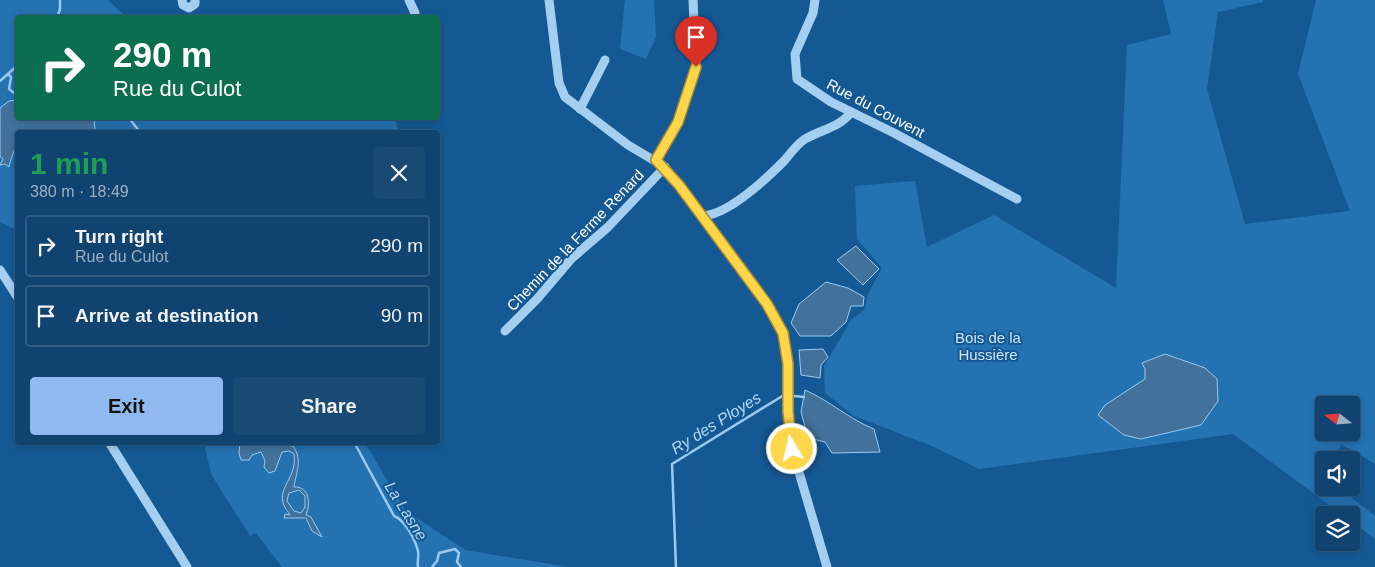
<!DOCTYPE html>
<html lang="en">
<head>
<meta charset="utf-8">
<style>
	:root { --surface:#10436f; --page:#194a74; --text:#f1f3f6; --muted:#9cb0c3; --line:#305c82; --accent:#90b9f0 }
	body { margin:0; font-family:Helvetica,sans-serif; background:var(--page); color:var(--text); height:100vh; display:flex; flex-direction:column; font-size:19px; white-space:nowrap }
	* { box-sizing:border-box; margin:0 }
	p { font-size:16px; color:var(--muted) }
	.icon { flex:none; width:28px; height:28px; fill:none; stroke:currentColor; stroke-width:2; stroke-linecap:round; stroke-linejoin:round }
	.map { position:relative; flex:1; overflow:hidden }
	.drawer { position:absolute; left:15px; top:130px; width:425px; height:315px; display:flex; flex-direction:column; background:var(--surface); border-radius:5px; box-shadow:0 2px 8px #0003,0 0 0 1px var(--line) }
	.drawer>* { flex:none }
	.top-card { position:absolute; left:15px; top:15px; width:425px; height:105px; border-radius:5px; box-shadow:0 2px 8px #0003,0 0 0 1px var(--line); background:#0b6e4f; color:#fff; overflow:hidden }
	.needle { width:32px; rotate:287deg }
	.controls { position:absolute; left:1315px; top:396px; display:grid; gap:10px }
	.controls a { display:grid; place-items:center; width:45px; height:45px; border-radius:5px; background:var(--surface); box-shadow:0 2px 8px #0003,0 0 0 1px var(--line); font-size:25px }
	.pin { position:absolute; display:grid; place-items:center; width:42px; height:42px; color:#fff; margin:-51px -21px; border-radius:50% 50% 50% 0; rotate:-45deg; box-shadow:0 0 5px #0007 }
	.pin .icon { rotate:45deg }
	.me { position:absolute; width:55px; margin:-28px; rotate:351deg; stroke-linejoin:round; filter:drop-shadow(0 0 4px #0008) }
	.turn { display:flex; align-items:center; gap:18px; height:105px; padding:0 15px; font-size:22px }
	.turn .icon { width:65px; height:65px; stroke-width:2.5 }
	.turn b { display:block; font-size:35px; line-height:42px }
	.round { display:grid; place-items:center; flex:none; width:52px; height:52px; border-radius:5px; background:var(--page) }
	.head { display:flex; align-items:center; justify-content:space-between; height:85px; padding:0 15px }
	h1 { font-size:30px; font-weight:700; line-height:38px; color:#1e9e55 }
	.button { display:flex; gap:10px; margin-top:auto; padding:10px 15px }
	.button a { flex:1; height:58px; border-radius:5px; background:var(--accent); color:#111; font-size:20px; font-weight:700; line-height:58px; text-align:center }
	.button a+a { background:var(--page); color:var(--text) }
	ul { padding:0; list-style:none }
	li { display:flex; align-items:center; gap:15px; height:62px; margin:0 10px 8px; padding:0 5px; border:2px solid var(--line); border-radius:5px }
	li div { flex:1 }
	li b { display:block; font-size:19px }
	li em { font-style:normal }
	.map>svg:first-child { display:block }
	.green { fill:#2572b1; fill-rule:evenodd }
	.water { fill:#42729c; stroke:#98cbf4; fill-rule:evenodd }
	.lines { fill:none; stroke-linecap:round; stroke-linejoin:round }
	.stream { stroke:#98cbf4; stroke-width:2.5 }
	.minor { stroke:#a5cff1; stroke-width:9 }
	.route-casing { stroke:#a68a30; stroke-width:12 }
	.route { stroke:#ffd54a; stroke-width:9 }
	.labels { text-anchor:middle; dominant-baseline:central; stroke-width:4; stroke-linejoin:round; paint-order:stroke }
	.street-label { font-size:15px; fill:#fff; stroke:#155994 }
	.park-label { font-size:15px; fill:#cce7fc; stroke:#155994 }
	.water-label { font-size:16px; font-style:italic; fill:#b2d9f8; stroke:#155994 }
</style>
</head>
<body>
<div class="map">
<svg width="1375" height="567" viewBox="0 0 1375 567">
	<rect width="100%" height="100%" fill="#155994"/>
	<!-- green -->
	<g class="green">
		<polygon points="0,0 108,0 126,17 18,18 17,100 9,101 0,108"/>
		<polygon points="625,0 654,0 656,37 646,59 620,49"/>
		<path d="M 1163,0 L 1263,0 L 1263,2 L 1218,12 L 1207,89 L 1245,224 L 1350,211 L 1298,74 L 1316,0 L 1375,0 L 1375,464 L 1341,444 L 1336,460 L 1324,460 L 1324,488 L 1339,488 L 1375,516 L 1375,539 L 1351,521 L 1351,515 L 1343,515 L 1233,434 L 979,469 L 932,446 L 854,416 L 825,393 L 824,366 L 851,320 L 865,309 L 868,294 L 882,268 L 857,239 L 855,186 L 915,181 L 927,247 L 994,215 L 1116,288 L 1127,45 L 1171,34 ZM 1324,405 L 1351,405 L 1351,432 L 1324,432 Z"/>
		<polygon points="94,118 395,118 398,129 397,132 95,132"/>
		<polygon points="17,145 17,159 14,164 18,167 17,230 0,222 0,156 3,158 2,166 9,160"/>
		<path d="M 204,443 L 240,443 L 240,445 L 252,455 L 261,452 L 265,461 L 264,467 L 275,471 L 282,452 L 292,452 C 299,463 292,482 282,490 L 285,511 L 290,515 L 308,520 L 309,525 L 322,537 L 311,517 L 306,515 L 307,493 L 294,487 C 295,472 303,460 293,446 L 271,443 L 365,443 L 405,510 L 465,550 L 568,567 L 282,567 L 256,533 L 250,536 L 211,474 Z"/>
		<polygon points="299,490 305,495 305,507 301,513 294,511 287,501 289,493"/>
	</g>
	<!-- water -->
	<g class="water">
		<path d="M 17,100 L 18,118 L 94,118 L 95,132 L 18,132 C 18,146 11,155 9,167 L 5,164 L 0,165 L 3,159 L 0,156 L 0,108 L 9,101 Z"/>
		<polygon points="856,246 879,269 863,285 837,260"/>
		<polygon points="826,282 848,288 864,297 863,306 851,306 846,322 831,336 800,336 791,323 799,304"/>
		<polygon points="823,349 828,357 821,365 820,378 801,375 799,350"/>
		<polygon points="1165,354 1205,368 1217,379 1218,401 1201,425 1141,439 1124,435 1098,415 1105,405 1145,379 1145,369 1142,363"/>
		<path d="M 805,390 C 830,401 849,419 874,429 L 880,452 L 832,453 L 825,442 L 808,438 L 801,412 Z"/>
		<path d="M 240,443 L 271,443 L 293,446 C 303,460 296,472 294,487 C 309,486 311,503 306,515 L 311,517 L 322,537 L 312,531 L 306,518 L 284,518 L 285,514 L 290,515 C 269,490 298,482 294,454 L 289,451 L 282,452 L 275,471 L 269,473 L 264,467 L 265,461 L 261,452 L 252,455 L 249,460 L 241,460 L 239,453 ZM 299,490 L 305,496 L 305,507 L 301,513 L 294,511 L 287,501 L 289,493 Z"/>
	</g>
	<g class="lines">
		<!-- stream -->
		<g class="stream">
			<polyline points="57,18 60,9 60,0"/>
			<polyline points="8,74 11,77 9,89 18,96"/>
			<polyline points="0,81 18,65"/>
			<polyline points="129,118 140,132"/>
			<polyline points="794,396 804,397"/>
			<path d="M 354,442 L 394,516 C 405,520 415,539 418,551 C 419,556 417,562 418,567"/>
			<polyline points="432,567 437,561 439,553 455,549 459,553 457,562 461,567"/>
			<polyline points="676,567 672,464 784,395"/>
		</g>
		<!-- minor -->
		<g class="minor">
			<polyline points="182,0 183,5 189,8 195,4 195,0"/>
			<polyline points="409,0 415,13 413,18"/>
			<polyline points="549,0 559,83 565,97 628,145 665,167 767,304 783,333 788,363 788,411 793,452 827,567"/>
			<polyline points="815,0 813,13 795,54 797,79 831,102 894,133 1017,199"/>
			<polyline points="580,109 605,60"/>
			<polyline points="656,160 678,122 696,67 693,0"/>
			<path d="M 702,216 C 728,215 765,180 784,161 C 790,154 797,144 805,139 C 820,130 841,127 851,112"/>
			<polyline points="0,270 18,298"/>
			<polyline points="505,331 537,299 571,259 608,227 665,167"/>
			<polyline points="109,442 187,567"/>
		</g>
	</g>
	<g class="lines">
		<!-- route casing -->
		<g class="route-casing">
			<polyline id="route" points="696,67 678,122 656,160 679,185 767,304 783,333 788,364 788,411 792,449"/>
		</g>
		<!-- route -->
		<use href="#route" class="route"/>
	</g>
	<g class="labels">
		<!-- street labels -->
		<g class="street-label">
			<text transform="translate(876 108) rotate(28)">Rue du Couvent</text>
			<text transform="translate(575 240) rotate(-46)">Chemin de la Ferme Renard</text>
		</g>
		<!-- park labels -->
		<g class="park-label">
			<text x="988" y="337">Bois de la<tspan x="988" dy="17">Hussière</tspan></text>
		</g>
		<!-- water labels -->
		<g class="water-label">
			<text transform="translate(716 423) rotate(-32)">Ry des Ployes</text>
			<text transform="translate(406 511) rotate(58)">La Lasne</text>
		</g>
	</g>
</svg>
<div class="controls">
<a><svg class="needle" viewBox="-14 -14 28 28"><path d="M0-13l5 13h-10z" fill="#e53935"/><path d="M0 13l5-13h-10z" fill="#9cb0c3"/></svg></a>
<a><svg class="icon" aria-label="sound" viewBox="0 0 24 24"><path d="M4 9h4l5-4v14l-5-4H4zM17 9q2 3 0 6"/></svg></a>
<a><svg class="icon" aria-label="layers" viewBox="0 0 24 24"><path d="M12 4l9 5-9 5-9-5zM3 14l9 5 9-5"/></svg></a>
</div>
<div class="pin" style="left:696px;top:67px;background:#d93025"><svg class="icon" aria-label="arrive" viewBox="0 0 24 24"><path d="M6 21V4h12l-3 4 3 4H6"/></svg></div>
<svg class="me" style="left:792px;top:449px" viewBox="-20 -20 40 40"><circle r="17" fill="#ffd54a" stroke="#fff" stroke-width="3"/><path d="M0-11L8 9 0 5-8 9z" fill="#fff"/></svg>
<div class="top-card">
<div class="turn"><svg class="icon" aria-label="right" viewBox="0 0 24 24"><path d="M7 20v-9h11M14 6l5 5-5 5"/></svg><div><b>290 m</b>Rue du Culot</div></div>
</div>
<section class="drawer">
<div class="head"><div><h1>1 min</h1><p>380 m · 18:49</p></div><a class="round"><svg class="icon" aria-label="close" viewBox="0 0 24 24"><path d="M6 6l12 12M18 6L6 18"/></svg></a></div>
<ul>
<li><svg class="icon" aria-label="right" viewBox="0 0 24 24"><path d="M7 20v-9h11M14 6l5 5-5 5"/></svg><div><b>Turn right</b><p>Rue du Culot</p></div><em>290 m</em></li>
<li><svg class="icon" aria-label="arrive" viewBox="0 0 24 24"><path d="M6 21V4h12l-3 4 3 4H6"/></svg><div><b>Arrive at destination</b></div><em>90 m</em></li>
</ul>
<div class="button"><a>Exit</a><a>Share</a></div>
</section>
</div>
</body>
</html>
